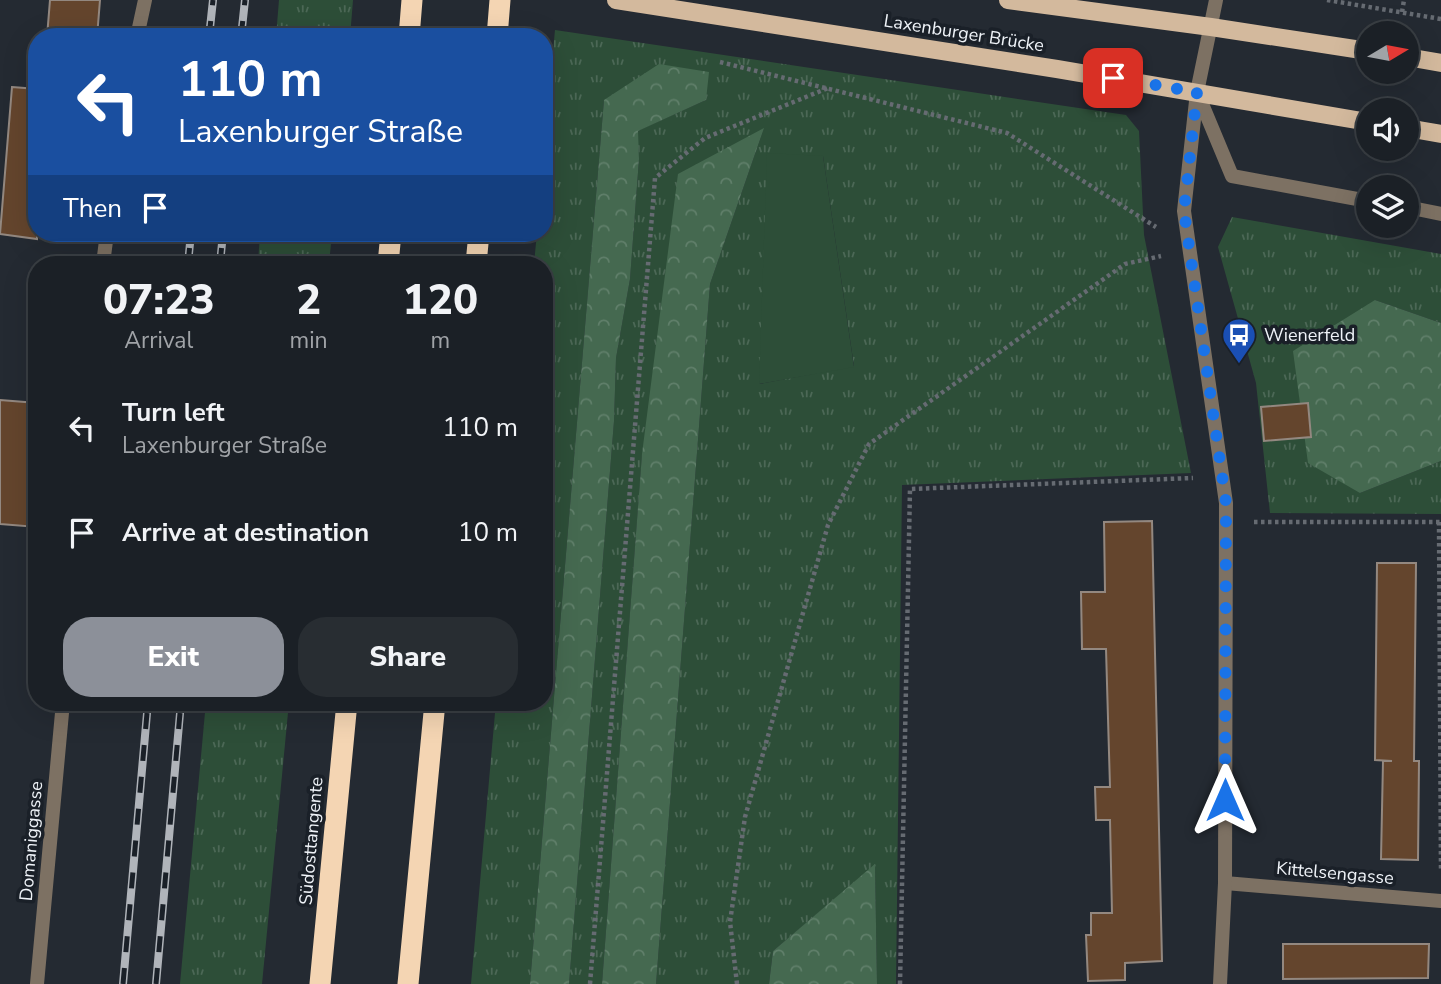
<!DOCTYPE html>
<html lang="en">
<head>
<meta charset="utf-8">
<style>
	:root { --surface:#1b2026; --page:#282d32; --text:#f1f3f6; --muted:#a0a3a7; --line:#393e43; --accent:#8c9099 }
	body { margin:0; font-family:"Nunito Sans",sans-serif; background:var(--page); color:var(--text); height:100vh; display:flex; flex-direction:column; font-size:26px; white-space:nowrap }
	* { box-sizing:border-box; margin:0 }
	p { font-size:23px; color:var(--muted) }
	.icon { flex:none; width:38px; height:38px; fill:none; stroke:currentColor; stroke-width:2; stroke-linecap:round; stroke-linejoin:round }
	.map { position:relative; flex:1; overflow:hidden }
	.side { position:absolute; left:28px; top:256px; width:525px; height:455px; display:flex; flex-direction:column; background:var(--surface); border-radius:28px; box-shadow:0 7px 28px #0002,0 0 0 2px var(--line) }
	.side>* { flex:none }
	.guide { position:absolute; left:28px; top:28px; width:525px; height:214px; border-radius:28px; box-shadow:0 7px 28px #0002,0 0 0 2px var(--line); background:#1a4fa0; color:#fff; overflow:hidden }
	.needle { width:46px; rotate:80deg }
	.controls { position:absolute; left:1356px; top:21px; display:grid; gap:14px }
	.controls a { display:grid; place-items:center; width:63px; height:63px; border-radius:50%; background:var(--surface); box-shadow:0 7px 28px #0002,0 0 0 2px var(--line); font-size:35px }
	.pin { position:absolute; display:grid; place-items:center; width:60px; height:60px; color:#fff; margin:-30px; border-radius:14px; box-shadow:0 4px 10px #0006 }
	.me { position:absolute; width:77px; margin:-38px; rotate:0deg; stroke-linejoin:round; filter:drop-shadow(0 0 5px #0008) }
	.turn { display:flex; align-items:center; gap:24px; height:147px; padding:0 35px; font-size:32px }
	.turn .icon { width:91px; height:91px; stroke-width:2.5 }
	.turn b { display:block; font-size:49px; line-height:60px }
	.then { display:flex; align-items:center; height:66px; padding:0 35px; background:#0003; gap:14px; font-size:26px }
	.eta { display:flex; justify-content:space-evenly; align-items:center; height:119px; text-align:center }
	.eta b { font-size:42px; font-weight:800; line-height:49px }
	.button { display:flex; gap:14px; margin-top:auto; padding:14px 35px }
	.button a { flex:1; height:80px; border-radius:28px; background:var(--accent); color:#fff; font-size:28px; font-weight:800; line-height:80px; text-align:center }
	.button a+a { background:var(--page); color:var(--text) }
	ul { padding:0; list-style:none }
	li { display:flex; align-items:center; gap:21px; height:105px; padding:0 35px }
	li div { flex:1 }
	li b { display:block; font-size:26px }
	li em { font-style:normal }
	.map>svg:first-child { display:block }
	.grass { fill:url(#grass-tufts); fill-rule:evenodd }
	.forest { fill:url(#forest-crowns) }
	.green { fill:#2d4e38 }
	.building { fill:#64452d; stroke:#938880; stroke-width:2 }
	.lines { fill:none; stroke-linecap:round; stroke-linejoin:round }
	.path { stroke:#666b72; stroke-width:4.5; stroke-dasharray:3.5 3.5; stroke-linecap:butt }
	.service { stroke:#7d7163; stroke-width:14 }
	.minor { stroke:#7d7163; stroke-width:14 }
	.tertiary { stroke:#7d7163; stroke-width:14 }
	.primary { stroke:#d3b99d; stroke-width:18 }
	.motorway { stroke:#f4d5b3; stroke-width:21 }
	.rail-casing { stroke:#b0b4ba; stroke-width:8 }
	.rail { stroke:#1a2028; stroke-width:5; stroke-dasharray:16; stroke-linecap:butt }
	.route { stroke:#1a73e8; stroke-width:12; stroke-dasharray:0 21.6 }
	.labels { text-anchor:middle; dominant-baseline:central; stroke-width:7; stroke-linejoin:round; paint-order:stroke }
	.street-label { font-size:18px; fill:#eff3f8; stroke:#1a2028 }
	.poi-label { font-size:18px; fill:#eff3f8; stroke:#1a2028; text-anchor:start }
</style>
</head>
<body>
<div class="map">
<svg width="1441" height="984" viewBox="0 0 1441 984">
	<defs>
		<pattern id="grass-tufts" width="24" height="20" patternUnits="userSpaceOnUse" patternTransform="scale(1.75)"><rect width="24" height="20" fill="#2d4e38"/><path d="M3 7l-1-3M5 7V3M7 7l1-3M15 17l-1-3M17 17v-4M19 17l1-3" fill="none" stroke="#4c6856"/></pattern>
		<pattern id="forest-crowns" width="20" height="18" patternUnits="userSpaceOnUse" patternTransform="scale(1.75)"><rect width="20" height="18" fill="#456950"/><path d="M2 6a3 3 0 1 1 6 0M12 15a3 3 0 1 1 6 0" fill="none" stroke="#607f6a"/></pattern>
	</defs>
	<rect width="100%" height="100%" fill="#242a32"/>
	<!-- grass -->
	<g class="grass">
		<polygon points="279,0 353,0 350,37 276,37"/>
		<path d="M 555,30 L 1126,115 L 1139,131 L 1144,235 L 1191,473 L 902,485 L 896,984 L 877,984 L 875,865 L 773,951 L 769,984 L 656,984 L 710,284 L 764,128 L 642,455 L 602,984 L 569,984 L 614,421 L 616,358 L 630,279 L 639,159 L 637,131 L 706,100 L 604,100 L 530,984 L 471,984 L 496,702 L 544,702 L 544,264 L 534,264 L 537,233 L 544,233 L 544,150 ZM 823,156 L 854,366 L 760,384 L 759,384 Z"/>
		<polygon points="1232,217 1441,254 1441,323 1375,300 1360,493 1441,461 1441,514 1270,513 1256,383 1218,247"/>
		<polygon points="260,233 332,233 329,264 258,264"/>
		<polygon points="206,702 289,702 262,984 180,984"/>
	</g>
	<!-- forest -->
	<g class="forest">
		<polygon points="659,64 709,72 706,100 638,131 639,159 630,279 616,358 614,421 569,984 530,984 604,100"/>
		<polygon points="764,128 710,284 656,984 602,984 642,454 678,174"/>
		<polygon points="1375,300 1441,323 1441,461 1360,493 1308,463 1293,351"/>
		<polygon points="875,864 877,984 769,984 773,951"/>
	</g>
	<!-- green -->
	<polygon class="green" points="767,153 823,156 854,367 759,384"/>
	<!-- building -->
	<g class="building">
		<polygon points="50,0 100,0 97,37 47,37"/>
		<polygon points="12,87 37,89 37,239 0,234"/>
		<polygon points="0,400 37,403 37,527 0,524"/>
		<polygon points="1308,403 1311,437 1264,441 1261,407"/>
		<polygon points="1152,521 1162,961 1125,963 1125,980 1088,981 1086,935 1091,935 1091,913 1112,913 1110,820 1096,820 1095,787 1110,787 1106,649 1082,649 1081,592 1105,592 1104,522"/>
		<polygon points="1377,563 1416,563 1414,761 1419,761 1418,860 1381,859 1383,761 1392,761 1375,760"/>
		<polygon points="1283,944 1429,944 1428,978 1283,979"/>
	</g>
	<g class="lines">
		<!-- path -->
		<g class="path">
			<polyline points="1327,0 1441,19"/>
			<polyline points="1402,12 1404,0"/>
			<polyline points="720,62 1007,133 1156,227"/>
			<polyline points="1254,522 1441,522"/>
			<polyline points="1439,522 1441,871"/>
			<polyline points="590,984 655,178 705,138 828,88"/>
			<polyline points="737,984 730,922 745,817 828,525 869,444 1125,264 1161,256"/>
			<polyline points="900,984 910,489 1193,478"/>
		</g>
		<!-- service -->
		<g class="service">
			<polyline points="137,37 145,0"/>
			<polyline points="103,264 107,233"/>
			<polyline points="37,984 63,702"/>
		</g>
		<!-- minor -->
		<g class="minor">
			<polyline points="1216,0 1197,92 1232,176 1368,201"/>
			<polyline points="1407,207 1441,214"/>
			<polyline points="1225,883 1441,901"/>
		</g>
		<!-- tertiary -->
		<polyline class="tertiary" points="1197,92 1184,211 1226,503 1225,883 1220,984"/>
		<!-- primary -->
		<g class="primary">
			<polyline points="616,0 1057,69 1368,122"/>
			<polyline points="1008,0 1211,27 1368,51"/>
			<polyline points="1407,57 1441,63"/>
			<polyline points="1407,128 1441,134"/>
		</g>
		<!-- motorway -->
		<g class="motorway">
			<polyline points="409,37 412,0"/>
			<polyline points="497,37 500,0"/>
			<polyline points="388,264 391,233"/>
			<polyline points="476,264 479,233"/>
			<polyline points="320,984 347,702"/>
			<polyline points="408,984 435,702"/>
		</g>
		<!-- rail casing -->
		<g class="rail-casing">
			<g id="rail">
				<polyline points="209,37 213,0"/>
				<polyline points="241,37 245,0"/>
				<polyline points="188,264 191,233"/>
				<polyline points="220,264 223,233"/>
				<polyline points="123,984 148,702"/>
				<polyline points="156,984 181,702"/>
			</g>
		</g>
		<!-- rail -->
		<use href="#rail" class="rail"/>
	</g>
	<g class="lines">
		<!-- route -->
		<polyline class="route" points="1113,78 1197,92 1184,211 1226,503 1225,800"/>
	</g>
	<!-- icons -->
	<defs>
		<g id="bus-pin" transform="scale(1.75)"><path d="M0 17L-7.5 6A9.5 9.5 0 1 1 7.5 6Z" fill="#1a4fb4" stroke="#1a2028"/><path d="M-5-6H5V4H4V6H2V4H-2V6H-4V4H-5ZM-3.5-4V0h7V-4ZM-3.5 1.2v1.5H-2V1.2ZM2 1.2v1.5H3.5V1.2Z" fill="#fff"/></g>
	</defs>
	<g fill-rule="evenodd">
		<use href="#bus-pin" x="1239" y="335"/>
	</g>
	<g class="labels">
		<!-- street labels -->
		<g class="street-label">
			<text transform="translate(964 33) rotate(9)">Laxenburger Brücke</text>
			<text transform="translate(31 841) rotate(-85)">Domaniggasse</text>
			<text transform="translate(311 841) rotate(-85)">Südosttangente</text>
			<text transform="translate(1335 873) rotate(5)">Kittelsengasse</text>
		</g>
		<!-- poi labels -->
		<g class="poi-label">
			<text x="1264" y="335">Wienerfeld</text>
		</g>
	</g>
</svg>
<div class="controls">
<a><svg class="needle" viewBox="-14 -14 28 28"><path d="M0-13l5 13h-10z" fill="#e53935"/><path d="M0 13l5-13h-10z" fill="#a0a3a7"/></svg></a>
<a><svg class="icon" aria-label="sound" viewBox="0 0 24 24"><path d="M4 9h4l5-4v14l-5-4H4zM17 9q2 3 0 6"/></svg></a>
<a><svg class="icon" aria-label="layers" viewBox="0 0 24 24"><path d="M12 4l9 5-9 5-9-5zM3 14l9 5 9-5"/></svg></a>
</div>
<div class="pin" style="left:1113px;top:78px;background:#d93025"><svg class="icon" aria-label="arrive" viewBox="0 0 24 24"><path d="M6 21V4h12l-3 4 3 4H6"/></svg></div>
<svg class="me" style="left:1225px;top:800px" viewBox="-20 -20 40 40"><path d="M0-17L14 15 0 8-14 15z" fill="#1a73e8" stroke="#fff" stroke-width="4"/></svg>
<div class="guide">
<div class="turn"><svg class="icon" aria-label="left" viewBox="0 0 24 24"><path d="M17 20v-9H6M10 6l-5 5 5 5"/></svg><div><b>110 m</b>Laxenburger Straße</div></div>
<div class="then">Then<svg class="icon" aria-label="arrive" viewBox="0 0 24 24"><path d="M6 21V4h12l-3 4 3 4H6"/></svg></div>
</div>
<section class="side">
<div class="eta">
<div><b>07:23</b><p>Arrival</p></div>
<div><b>2</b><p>min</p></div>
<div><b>120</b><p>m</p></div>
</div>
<ul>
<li><svg class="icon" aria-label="left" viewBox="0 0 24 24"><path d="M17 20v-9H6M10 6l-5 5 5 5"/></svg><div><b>Turn left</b><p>Laxenburger Straße</p></div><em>110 m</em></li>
<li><svg class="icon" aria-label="arrive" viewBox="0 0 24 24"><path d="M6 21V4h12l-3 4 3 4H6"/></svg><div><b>Arrive at destination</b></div><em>10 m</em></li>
</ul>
<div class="button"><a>Exit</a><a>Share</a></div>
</section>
</div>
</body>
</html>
